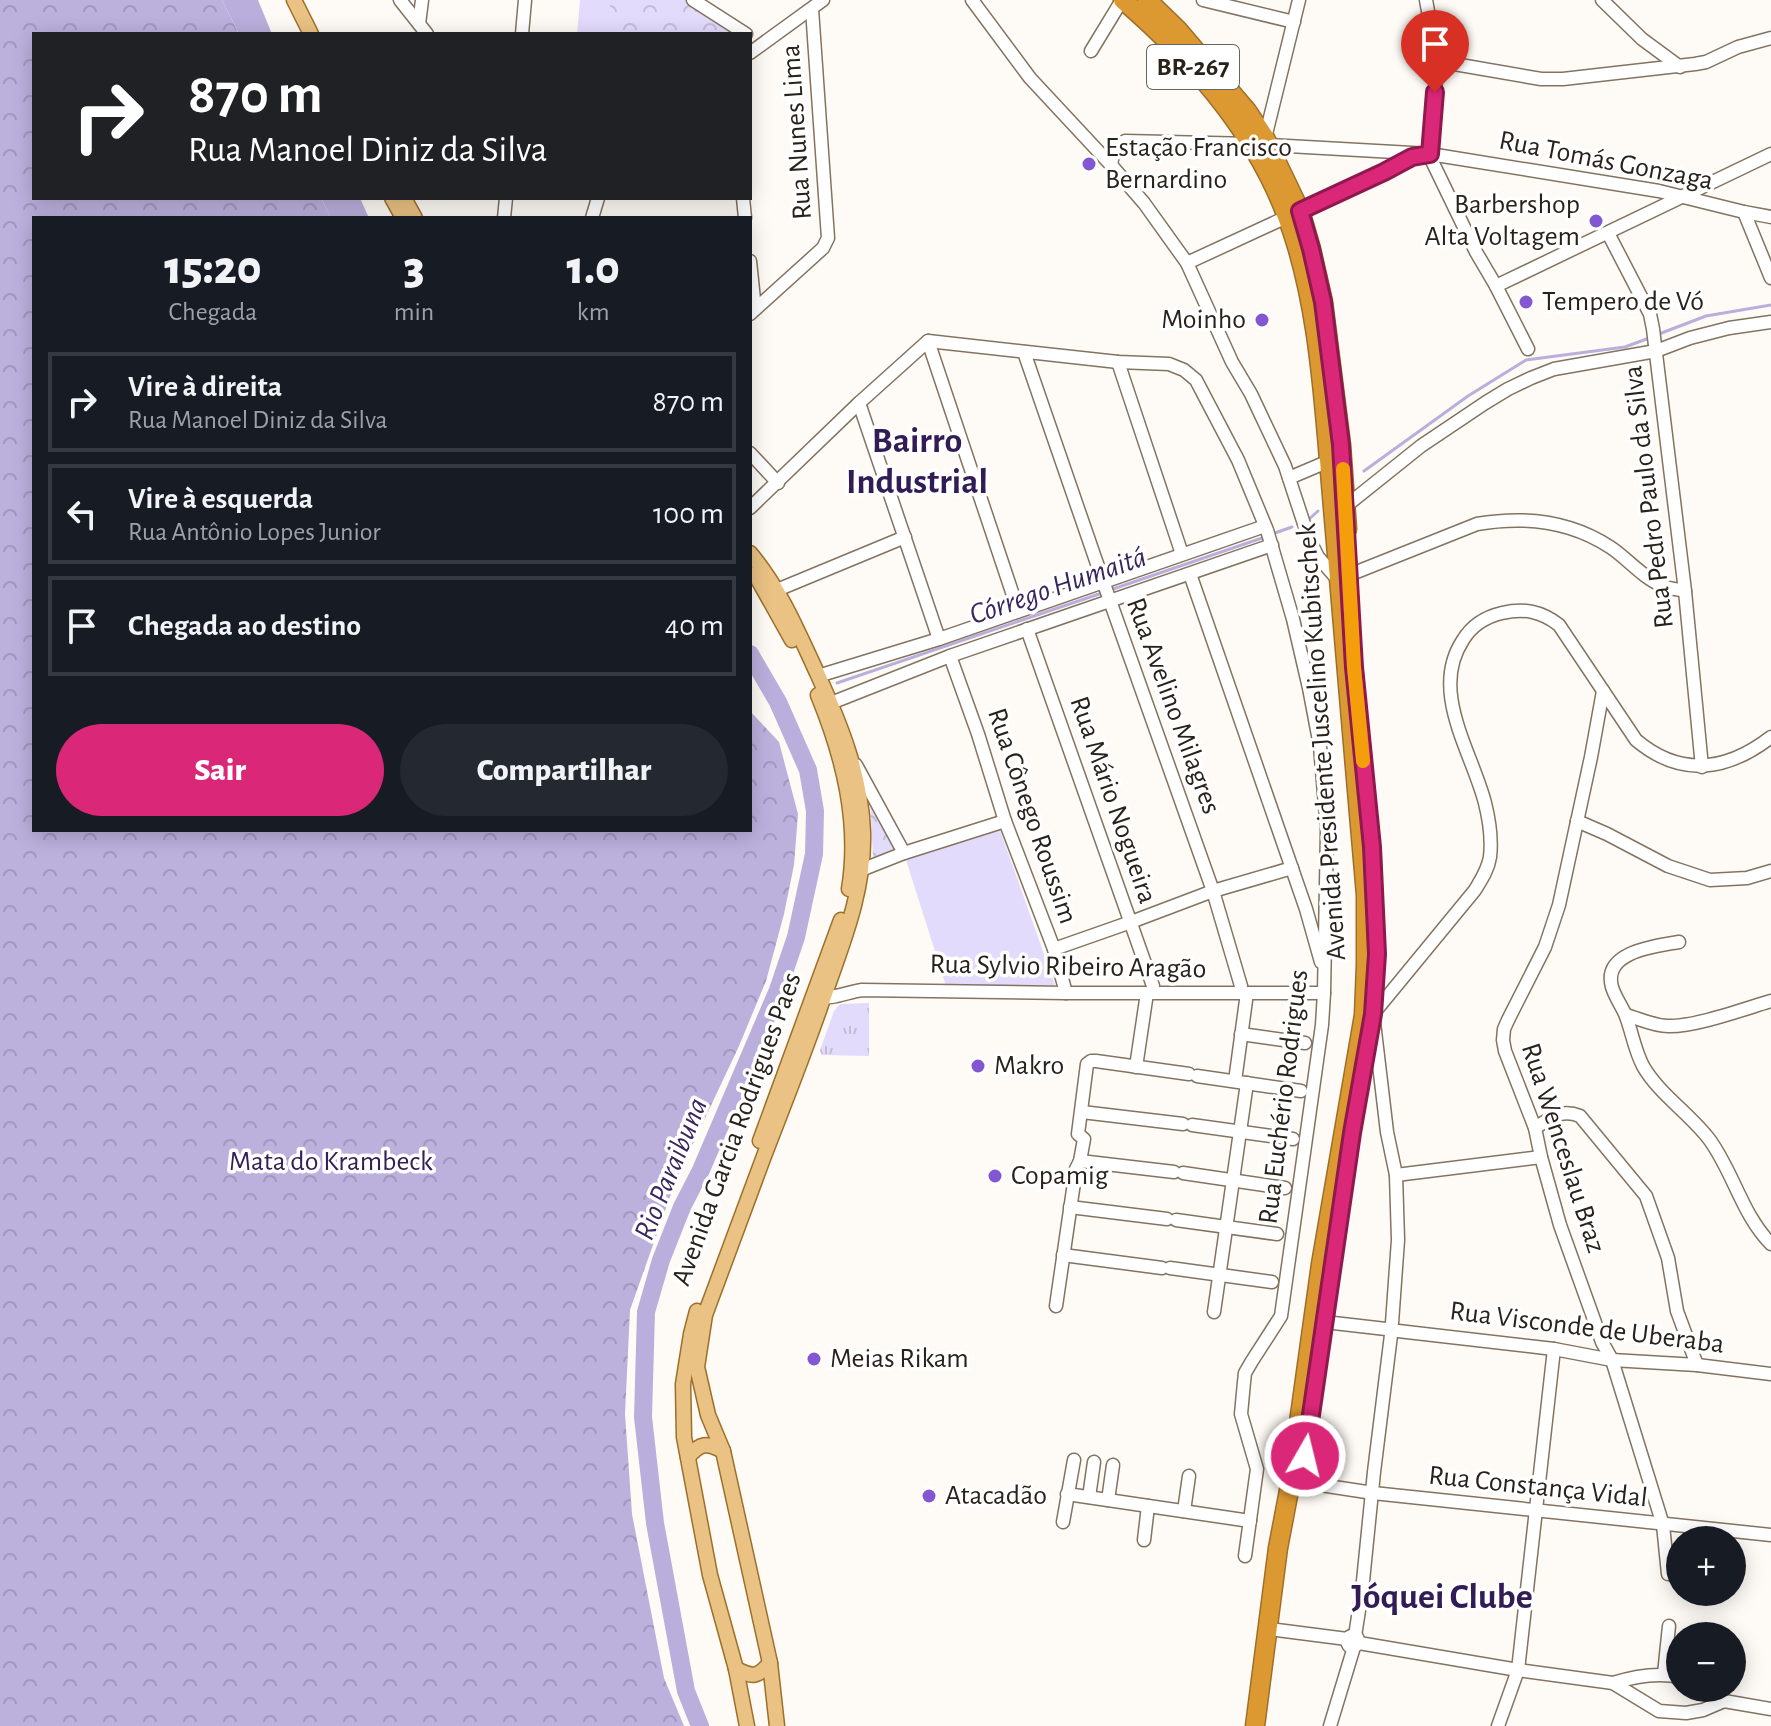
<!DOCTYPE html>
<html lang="pt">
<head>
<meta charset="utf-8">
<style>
	:root { --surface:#171b24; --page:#242831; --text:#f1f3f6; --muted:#9ea1a6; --line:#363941; --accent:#db2777 }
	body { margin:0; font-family:"Alegreya Sans",sans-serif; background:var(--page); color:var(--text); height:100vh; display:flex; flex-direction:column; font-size:30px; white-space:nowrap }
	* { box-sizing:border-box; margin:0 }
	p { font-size:26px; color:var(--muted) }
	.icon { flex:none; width:44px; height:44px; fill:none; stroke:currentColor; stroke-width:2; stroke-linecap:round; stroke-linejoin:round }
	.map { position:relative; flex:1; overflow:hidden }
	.panel { position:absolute; left:32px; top:216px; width:720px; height:616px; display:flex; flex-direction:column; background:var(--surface); border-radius:0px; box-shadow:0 4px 20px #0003 }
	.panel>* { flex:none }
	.guide { position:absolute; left:32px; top:32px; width:720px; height:168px; border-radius:0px; box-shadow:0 4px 20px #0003; background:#202124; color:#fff; overflow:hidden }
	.tools { position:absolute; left:1666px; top:1526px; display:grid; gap:16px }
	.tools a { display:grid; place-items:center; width:80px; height:80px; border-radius:50%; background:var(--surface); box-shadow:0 4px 20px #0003; font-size:40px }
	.pin { position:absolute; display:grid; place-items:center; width:68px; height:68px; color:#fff; margin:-82px -34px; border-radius:50% 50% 50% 0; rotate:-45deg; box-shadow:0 0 8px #0007 }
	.pin .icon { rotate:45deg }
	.me { position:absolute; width:88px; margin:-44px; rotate:8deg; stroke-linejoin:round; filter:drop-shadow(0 0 6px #0008) }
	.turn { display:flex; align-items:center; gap:28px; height:168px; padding:0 24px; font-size:36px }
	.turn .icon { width:104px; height:104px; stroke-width:2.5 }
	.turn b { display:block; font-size:56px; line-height:68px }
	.eta { display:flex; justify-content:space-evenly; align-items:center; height:136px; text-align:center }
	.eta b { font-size:48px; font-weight:800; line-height:56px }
	.button { display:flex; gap:16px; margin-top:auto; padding:16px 24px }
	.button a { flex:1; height:92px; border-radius:48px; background:var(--accent); color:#fff; font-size:32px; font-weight:800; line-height:92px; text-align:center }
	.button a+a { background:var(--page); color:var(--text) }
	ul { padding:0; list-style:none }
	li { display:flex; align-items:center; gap:24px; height:100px; margin:0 16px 12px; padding:0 8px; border:4px solid var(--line); border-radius:0px }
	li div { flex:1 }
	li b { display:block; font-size:30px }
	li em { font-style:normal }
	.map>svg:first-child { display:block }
	.grass { fill:url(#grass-tufts) }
	.forest { fill:url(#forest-crowns) }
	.park { fill:url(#park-crowns) }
	.pitch { fill:#e3dbfc }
	.water { fill:#baafdc }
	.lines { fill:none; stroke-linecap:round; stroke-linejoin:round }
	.stream { stroke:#baafdc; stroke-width:3 }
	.river { stroke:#baafdc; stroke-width:18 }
	.minor-casing { stroke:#837360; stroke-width:15 }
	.major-casing { stroke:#9d6f2a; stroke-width:17 }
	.highway-casing { stroke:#9d6f2a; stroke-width:21 }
	.minor { stroke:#fff; stroke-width:12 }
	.major { stroke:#eac284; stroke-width:14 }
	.highway { stroke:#dc9932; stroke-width:18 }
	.route-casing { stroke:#8e194d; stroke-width:20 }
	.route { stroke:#db2777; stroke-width:14 }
	.slow { stroke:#f59e0b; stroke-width:14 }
	.poi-dot { fill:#8357d1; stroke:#fff; stroke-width:3 }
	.labels { text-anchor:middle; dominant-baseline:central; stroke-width:7; stroke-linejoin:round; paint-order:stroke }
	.shield { fill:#fff; stroke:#68645f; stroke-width:2 }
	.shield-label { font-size:26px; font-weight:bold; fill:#28221a }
	.street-label { font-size:28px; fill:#28221a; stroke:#fff }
	.poi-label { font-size:28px; fill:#28221a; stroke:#fff; text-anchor:start }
	.park-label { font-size:28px; fill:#332056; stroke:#fff }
	.water-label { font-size:30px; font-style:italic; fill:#39265d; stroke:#fff }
	.district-label { font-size:36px; font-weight:bold; fill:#311c55; stroke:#fff }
</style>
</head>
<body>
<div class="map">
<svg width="1771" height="1726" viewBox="0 0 1771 1726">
	<defs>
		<pattern id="grass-tufts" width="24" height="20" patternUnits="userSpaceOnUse" patternTransform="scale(2)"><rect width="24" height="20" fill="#e3dbfc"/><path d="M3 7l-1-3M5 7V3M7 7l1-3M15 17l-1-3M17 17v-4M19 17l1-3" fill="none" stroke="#c3bcd7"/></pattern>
		<pattern id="forest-crowns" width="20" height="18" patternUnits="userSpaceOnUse" patternTransform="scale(2)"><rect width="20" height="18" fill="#bcb0dd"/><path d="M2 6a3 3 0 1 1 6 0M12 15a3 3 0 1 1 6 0" fill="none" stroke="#a297bd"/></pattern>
		<pattern id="park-crowns" width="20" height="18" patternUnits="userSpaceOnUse" patternTransform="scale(2)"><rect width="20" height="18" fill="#e3dbfc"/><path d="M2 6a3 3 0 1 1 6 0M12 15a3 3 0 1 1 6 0" fill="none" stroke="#c3bcd7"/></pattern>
	</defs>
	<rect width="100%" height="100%" fill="#fefbf6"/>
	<!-- grass -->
	<polygon class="grass" points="869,1003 869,1056 822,1055 820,1051 821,1047 834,1011 840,1004"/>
	<!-- forest -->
	<polygon class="forest" points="0,0 222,0 239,34 34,34 34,198 321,198 331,218 34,218 34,830 750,830 750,711 779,742 798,814 794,865 784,914 766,981 739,1046 676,1180 630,1310 625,1414 632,1514 664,1678 684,1726 0,1726"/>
	<!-- park -->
	<g class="park">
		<polygon points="580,0 688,0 741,34 577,34"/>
		<polygon points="870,800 901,852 873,857"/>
	</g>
	<!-- pitch -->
	<g class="pitch">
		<polygon points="582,3 610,5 608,34 580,34"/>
		<polygon points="1000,830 1055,985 946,986 906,860"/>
	</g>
	<!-- water -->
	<g class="water">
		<polygon points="222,0 258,0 272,34 239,34"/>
		<polygon points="321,198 360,198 369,218 331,218"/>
	</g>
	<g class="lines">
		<!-- stream -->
		<g class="stream">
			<polyline points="1659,334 1706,316 1771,305"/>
			<polyline points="1364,471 1468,396 1526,360 1625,347 1652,337"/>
			<polyline points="1307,521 1318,511"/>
			<polyline points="1272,534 1292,527"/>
			<polyline points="1110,590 1265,537"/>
			<polyline points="837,683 1102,593"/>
		</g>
		<!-- river -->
		<polyline class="river" points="700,1726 686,1691 655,1523 643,1417 646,1312 661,1260 682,1207 701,1170 778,990 796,937 814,854 815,811 808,770 778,702 750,654"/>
		<!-- minor casing -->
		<g class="minor-casing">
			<g id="minor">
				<polyline points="400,0 427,34"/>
				<polyline points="693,0 746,34"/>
				<polyline points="972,0 1030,78 1111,165 1144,203 1187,263 1232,362 1251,394 1285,466 1309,539 1318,557 1340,582"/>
				<polyline points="1203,0 1294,22"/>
				<polyline points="1426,0 1437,61 1431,159 1476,252 1496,286 1528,349"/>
				<polyline points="1602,0 1642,39 1680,67"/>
				<polyline points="419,24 422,0"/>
				<polyline points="522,34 525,0"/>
				<polyline points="1091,51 1122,0"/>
				<polyline points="750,53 823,0"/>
				<polyline points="1437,61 1541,79 1563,79 1695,64 1706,62 1738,47 1771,38"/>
				<polyline points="1265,138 1299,0"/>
				<path d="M 1111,165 C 1113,153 1114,147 1125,141 L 1252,144 L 1430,154 L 1659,191 L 1744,212 L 1771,217"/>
				<polyline points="743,198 745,218"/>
				<polyline points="1744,212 1771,278"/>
				<polyline points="504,218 506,198"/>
				<polyline points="592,218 598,198"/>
				<polyline points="1608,233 1650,314 1653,329 1685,591 1702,767"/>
				<polyline points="750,261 755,309"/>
				<polyline points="1187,263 1384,172 1412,157 1419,156"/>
				<polyline points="1496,286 1771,154"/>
				<polyline points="750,314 823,248 828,238 812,9"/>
				<polyline points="928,341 1018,610"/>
				<polyline points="1024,352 1103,581 1213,891 1241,986"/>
				<polyline points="1118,362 1182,554"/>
				<polyline points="859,403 939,639"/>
				<polyline points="750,453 778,483"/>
				<polyline points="1289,478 1329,461"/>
				<polyline points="1346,506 1421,446 1485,403 1508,389 1531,378 1554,369 1656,351 1690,338 1729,328 1771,322"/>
				<polyline points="750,508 859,403 928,341 1118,362 1169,364 1184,370 1196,380 1238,460 1267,530 1293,619 1309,688 1320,746 1327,830 1324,993 1322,1025 1281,1316 1252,1361 1245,1373 1244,1382 1241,1414 1257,1469 1245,1556"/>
				<polyline points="1190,574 1306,909 1321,962"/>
				<path d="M 1349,575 L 1477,524 C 1523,516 1570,521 1610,547 C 1627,558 1642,577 1661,585 C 1668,589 1677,589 1685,591"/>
				<polyline points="777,590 905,537"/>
				<polyline points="1027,629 1153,986"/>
				<polyline points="950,656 978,734 1005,821 1054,949 1066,993"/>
				<polyline points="818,676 939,639 1265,526"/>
				<polyline points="1603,691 1591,757 1559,905 1545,947 1508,1020 1504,1029 1503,1040 1505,1051 1535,1128 1541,1157 1560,1225 1602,1342 1612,1360 1663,1525 1668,1574"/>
				<polyline points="831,703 950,656 1272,545"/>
				<polyline points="856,765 904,853"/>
				<polyline points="1577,821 1607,834 1668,866 1710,880 1747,878 1771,871"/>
				<polyline points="861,870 904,853 1005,821"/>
				<path d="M 1679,942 C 1657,946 1602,951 1612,987 C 1615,997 1621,1005 1625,1014 C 1632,1031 1634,1049 1643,1066 C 1659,1094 1689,1113 1709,1139 C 1733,1171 1742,1215 1771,1244"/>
				<polyline points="1054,949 1131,922 1213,891 1292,868"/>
				<path d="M 816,997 C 831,1000 848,992 862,990 L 1066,993 L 1324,993"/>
				<path d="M 1626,1015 C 1640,1019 1654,1026 1668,1026 C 1695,1027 1744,1009 1771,1001"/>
				<polyline points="1241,1034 1305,1043"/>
				<polyline points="1136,1067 1147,993"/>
				<polyline points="1197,1076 1301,1091"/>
				<polyline points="1235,1081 1247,993"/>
				<polyline points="1082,1112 1183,1124"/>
				<polyline points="1192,1125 1293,1139"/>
				<path d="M 1535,1128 C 1551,1118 1561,1108 1580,1116 L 1646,1196 L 1668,1258 L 1677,1311 L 1697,1365"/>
				<polyline points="1080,1161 1174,1172"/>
				<polyline points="1183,1173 1285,1188"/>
				<polyline points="1396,1175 1541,1157"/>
				<polyline points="1070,1207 1167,1219"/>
				<polyline points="1176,1220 1277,1234"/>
				<polyline points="1063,1255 1162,1268"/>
				<polyline points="1170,1268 1272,1282"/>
				<polyline points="1056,1306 1076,1169 1080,1161 1084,1139 1078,1134 1087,1064 1091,1061 1096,1061 1189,1074"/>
				<polyline points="1214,1312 1247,1083"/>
				<polyline points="1325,1322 1386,1329"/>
				<path d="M 1392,1323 L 1398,1240 L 1396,1175 L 1387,1132 L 1373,1014 L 1475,890 C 1481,880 1488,870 1490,857 C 1492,840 1489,819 1485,803 C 1472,752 1429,691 1463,640 C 1472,625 1485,617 1502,613 C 1524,608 1541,611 1559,625 L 1636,740 C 1681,778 1727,771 1771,737"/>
				<polyline points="1398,1331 1554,1349 1612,1360 1697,1365 1771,1374"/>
				<polyline points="1301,1482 1373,1493 1771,1535"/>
				<polyline points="1067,1494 1250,1521"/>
				<polyline points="1089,1497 1094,1462"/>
				<polyline points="1108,1500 1113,1465"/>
				<polyline points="1184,1511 1189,1476"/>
				<polyline points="1063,1522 1074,1460"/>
				<polyline points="1144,1540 1148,1506"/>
				<polyline points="1277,1630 1347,1639"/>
				<polyline points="1355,1636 1362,1591 1374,1472 1391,1335"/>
				<polyline points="1359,1643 1518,1670 1613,1683 1659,1711 1686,1713 1703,1710 1724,1701 1771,1709"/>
				<polyline points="1664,1674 1669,1626"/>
				<path d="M 1613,1683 C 1635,1676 1657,1672 1680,1677"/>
				<polyline points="1706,1688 1724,1701"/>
				<polyline points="1330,1726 1354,1647 1359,1643 1357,1637 1353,1635 1349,1637 1347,1642 1349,1646 1354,1647"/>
				<polyline points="1498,1726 1518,1670 1554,1349"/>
			</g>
		</g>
		<!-- major casing -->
		<g class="major-casing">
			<g id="major">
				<polyline points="294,0 311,34"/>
				<polyline points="392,198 403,218"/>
				<polyline points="404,198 415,218"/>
				<path d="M 750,553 C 781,590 798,632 818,675 C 841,726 861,775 863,832 C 865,892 841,947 822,1002 C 804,1054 784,1104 764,1156 C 744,1209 725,1262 705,1315 L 697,1367 L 708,1415 L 723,1451 L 770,1663 L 777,1726"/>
				<polyline points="755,574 792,640"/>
				<path d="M 818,695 C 843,756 860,822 849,889"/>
				<polyline points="760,1141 841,920"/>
				<polyline points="697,1311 691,1334 683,1384 684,1437 710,1575 736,1669 747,1726"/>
				<path d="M 688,1457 C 700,1443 707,1442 723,1451"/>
				<path d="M 736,1669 C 753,1677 757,1678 770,1663"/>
			</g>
		</g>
		<!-- highway casing -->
		<g class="highway-casing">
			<g id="highway">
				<path d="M 1123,0 C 1190,58 1251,126 1284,209 C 1319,295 1324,404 1332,496 C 1344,628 1354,762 1366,895 L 1366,965 L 1364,1015 L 1321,1264 L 1291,1480 L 1278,1548 L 1255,1726"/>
				<polyline points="1147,0 1178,30 1247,111 1265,138 1300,211 1311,249 1323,302 1341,445 1347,529"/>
			</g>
		</g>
		<!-- minor -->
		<use href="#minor" class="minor"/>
		<!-- major -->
		<use href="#major" class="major"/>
		<!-- highway -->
		<use href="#highway" class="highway"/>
	</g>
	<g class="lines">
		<!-- route casing -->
		<g class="route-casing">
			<polyline id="route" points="1305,1456 1352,1133 1373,1014 1377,954 1372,847 1354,667 1341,445 1323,302 1311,249 1300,211 1384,172 1412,157 1430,154 1435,92"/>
		</g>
		<!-- route -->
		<use href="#route" class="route"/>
		<!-- slow -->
		<polyline class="slow" points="1343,469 1354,667 1363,761"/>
	</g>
	<!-- markers -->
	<g class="poi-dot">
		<circle cx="1089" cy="164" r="8"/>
		<circle cx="1596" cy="221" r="8"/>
		<circle cx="1526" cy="302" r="8"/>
		<circle cx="1262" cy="320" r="8"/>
		<circle cx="978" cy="1066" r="8"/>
		<circle cx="995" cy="1176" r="8"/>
		<circle cx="814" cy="1359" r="8"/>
		<circle cx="929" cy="1496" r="8"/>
	</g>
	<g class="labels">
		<!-- shield labels -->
		<rect class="shield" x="1147" y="45" width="92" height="44" rx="6"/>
		<g class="shield-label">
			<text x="1193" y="67">BR-267</text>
		</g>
		<!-- street labels -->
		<g class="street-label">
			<text transform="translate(797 132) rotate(-94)">Rua Nunes Lima</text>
			<text transform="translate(1606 161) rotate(11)">Rua Tomás Gonzaga</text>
			<text transform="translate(1649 497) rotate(-97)">Rua Pedro Paulo da Silva</text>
			<text transform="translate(1173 706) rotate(70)">Rua Avelino Milagres</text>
			<text transform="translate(1322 742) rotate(-94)">Avenida Presidente Juscelino Kubitschek</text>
			<text transform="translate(1113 800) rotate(71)">Rua Mário Nogueira</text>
			<text transform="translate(1032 816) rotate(71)">Rua Cônego Roussim</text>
			<text transform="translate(1068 967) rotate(1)">Rua Sylvio Ribeiro Aragão</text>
			<text transform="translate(1284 1097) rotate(-83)">Rua Euchério Rodrigues</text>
			<text transform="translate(737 1129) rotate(-70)">Avenida Garcia Rodrigues Paes</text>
			<text transform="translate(1563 1148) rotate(72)">Rua Wenceslau Braz</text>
			<text transform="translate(1587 1328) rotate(7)">Rua Visconde de Uberaba</text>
			<text transform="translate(1538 1487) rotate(6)">Rua Constança Vidal</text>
		</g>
		<!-- poi labels -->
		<g class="poi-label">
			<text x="1105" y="148">Estação Francisco<tspan x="1105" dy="32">Bernardino</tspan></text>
			<text x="1580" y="205" text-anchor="end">Barbershop<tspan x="1580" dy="32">Alta Voltagem</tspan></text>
			<text x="1542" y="302">Tempero de Vó</text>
			<text x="1246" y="320" text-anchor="end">Moinho</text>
			<text x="994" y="1066">Makro</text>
			<text x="1011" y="1176">Copamig</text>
			<text x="830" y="1359">Meias Rikam</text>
			<text x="945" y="1496">Atacadão</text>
		</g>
		<!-- park labels -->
		<g class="park-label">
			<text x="331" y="1162">Mata do Krambeck</text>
		</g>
		<!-- water labels -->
		<g class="water-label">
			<text transform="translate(1058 586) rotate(-19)">Córrego Humaitá</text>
			<text transform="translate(671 1169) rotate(-68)">Rio Paraibuna</text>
		</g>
		<!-- district labels -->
		<g class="district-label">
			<text x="917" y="441">Bairro<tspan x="917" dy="41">Industrial</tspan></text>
			<text x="1442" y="1597">Jóquei Clube</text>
		</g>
	</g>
</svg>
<div class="tools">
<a>+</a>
<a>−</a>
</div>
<div class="pin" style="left:1435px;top:92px;background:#d93025"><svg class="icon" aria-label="arrive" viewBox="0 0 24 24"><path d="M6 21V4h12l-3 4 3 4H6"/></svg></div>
<svg class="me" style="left:1305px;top:1456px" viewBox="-20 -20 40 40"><circle r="17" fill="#db2777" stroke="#fff" stroke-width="3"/><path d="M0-11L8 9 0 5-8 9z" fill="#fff"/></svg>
<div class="guide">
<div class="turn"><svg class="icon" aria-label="right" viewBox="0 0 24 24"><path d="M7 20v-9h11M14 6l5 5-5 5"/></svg><div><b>870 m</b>Rua Manoel Diniz da Silva</div></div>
</div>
<section class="panel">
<div class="eta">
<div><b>15:20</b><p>Chegada</p></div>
<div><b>3</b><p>min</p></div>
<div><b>1.0</b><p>km</p></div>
</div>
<ul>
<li><svg class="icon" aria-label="right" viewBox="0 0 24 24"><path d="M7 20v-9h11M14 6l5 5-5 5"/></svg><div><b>Vire à direita</b><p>Rua Manoel Diniz da Silva</p></div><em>870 m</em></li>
<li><svg class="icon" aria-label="left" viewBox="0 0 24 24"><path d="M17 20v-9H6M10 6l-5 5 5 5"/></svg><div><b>Vire à esquerda</b><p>Rua Antônio Lopes Junior</p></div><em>100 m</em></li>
<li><svg class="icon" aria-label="arrive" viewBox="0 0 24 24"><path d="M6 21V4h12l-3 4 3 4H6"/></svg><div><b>Chegada ao destino</b></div><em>40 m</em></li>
</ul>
<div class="button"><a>Sair</a><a>Compartilhar</a></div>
</section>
</div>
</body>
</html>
